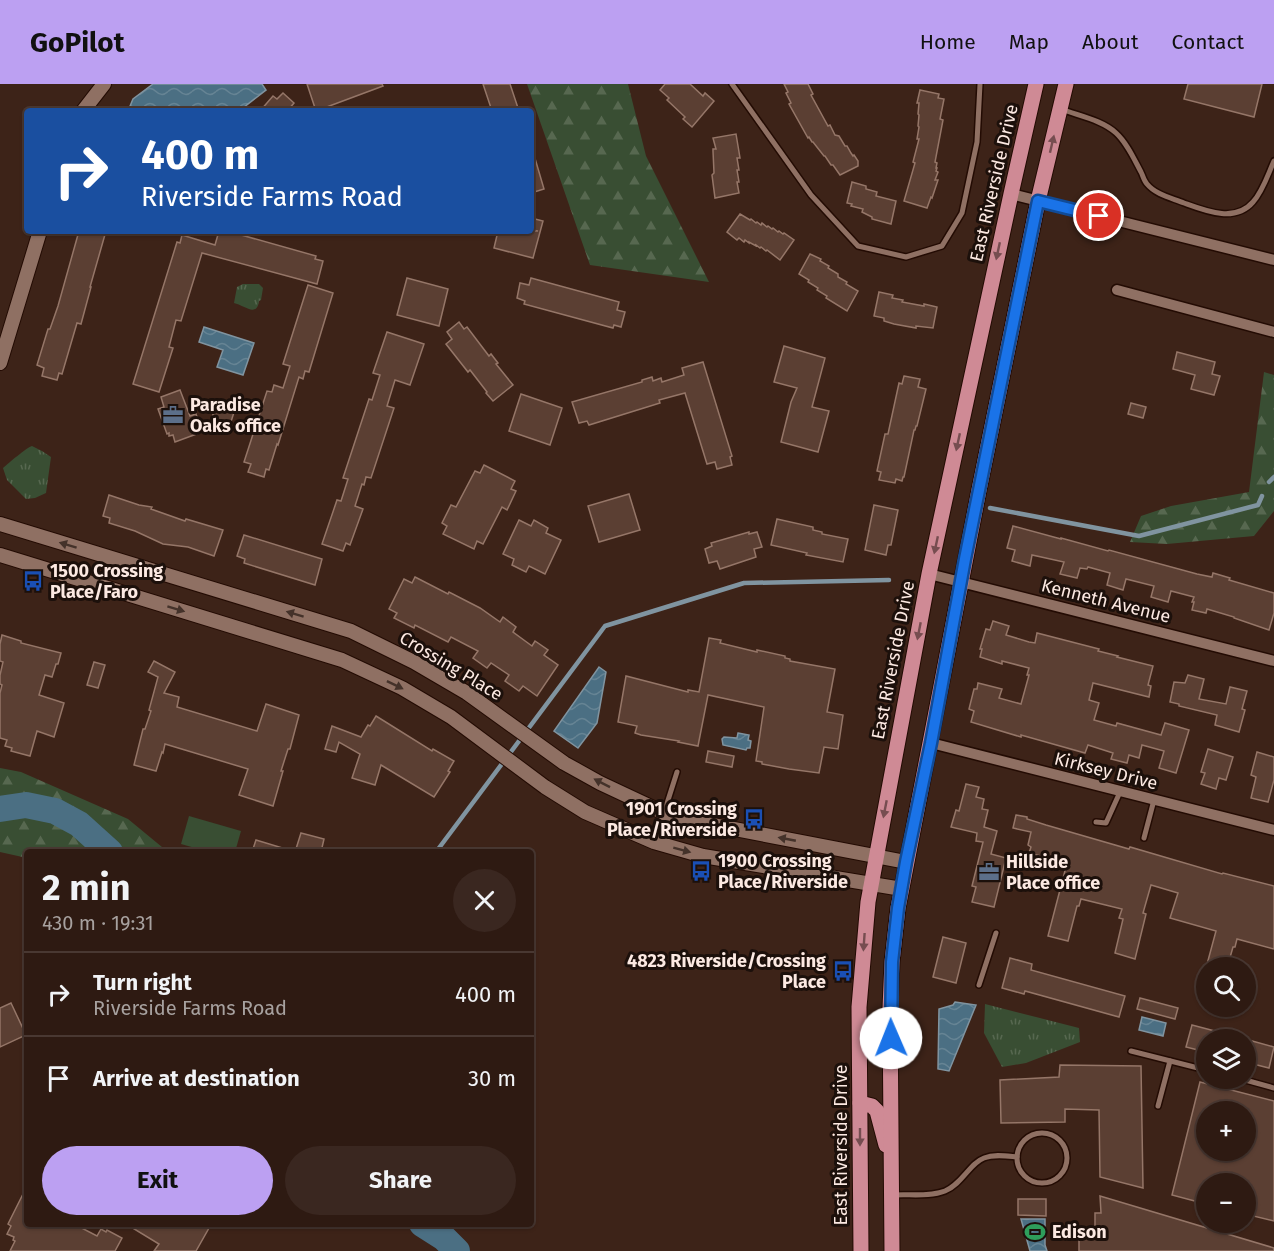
<!DOCTYPE html>
<html lang="en">
<head>
<meta charset="utf-8">
<style>
	:root { --surface:#2e1a12; --page:#3a2720; --text:#f1f3f6; --muted:#a7a19f; --line:#493832; --accent:#bca0f2 }
	body { margin:0; font-family:"Fira Sans",sans-serif; background:var(--page); color:var(--text); height:100vh; display:flex; flex-direction:column; font-size:22px; white-space:nowrap }
	* { box-sizing:border-box; margin:0 }
	p { font-size:20px; color:var(--muted) }
	.icon { flex:none; width:33px; height:33px; fill:none; stroke:currentColor; stroke-width:2; stroke-linecap:round; stroke-linejoin:round }
	.map { position:relative; flex:1; overflow:hidden }
	.drawer { position:absolute; left:24px; top:765px; width:510px; height:378px; display:flex; flex-direction:column; background:var(--surface); border-radius:6px; box-shadow:0 2px 4px #0004,0 0 0 2px var(--line) }
	.drawer>* { flex:none }
	.hud { position:absolute; left:24px; top:24px; width:510px; height:126px; border-radius:6px; box-shadow:0 2px 4px #0004,0 0 0 2px var(--line); background:#1a4fa0; color:#fff; overflow:hidden }
	.fabs { position:absolute; left:1196px; top:873px; display:grid; gap:12px }
	.fabs a { display:grid; place-items:center; width:60px; height:60px; border-radius:50%; background:var(--surface); box-shadow:0 2px 4px #0004,0 0 0 2px var(--line); font-size:30px }
	.pin { position:absolute; display:grid; place-items:center; width:51px; height:51px; color:#fff; margin:-26px; border:3px solid #fff; border-radius:50%; box-shadow:0 2px 6px #0007 }
	.me { position:absolute; width:66px; margin:-33px; rotate:359deg; stroke-linejoin:round; filter:drop-shadow(0 0 4px #0008) }
	.turn { display:flex; align-items:center; gap:21px; height:126px; padding:0 18px; font-size:27px }
	.turn .icon { width:78px; height:78px; stroke-width:2.5 }
	.turn b { display:block; font-size:42px; line-height:51px }
	.round { display:grid; place-items:center; flex:none; width:63px; height:63px; border-radius:32px; background:var(--page) }
	.headline { display:flex; align-items:center; justify-content:space-between; height:102px; padding:0 18px }
	h1 { font-size:36px; font-weight:700; line-height:45px }
	.button { display:flex; gap:12px; margin-top:auto; padding:12px 18px }
	.button a { flex:1; height:69px; border-radius:36px; background:var(--accent); color:#111; font-size:24px; font-weight:700; line-height:69px; text-align:center }
	.button a+a { background:var(--page); color:var(--text) }
	ul { padding:0; list-style:none }
	li { display:flex; align-items:center; gap:18px; height:84px; padding:0 18px; border-top:2px solid var(--line) }
	li div { flex:1 }
	li b { display:block; font-size:22px }
	li em { font-style:normal }
	header { display:flex; align-items:center; gap:36px; box-sizing:border-box; height:84px; padding:0 30px; background:var(--accent); color:#111 }
	header strong { font-size:28px }
	nav { display:flex; gap:33px; margin-inline-start:auto; font-size:21px }
	.map>svg:first-child { display:block }
	.forest { fill:url(#forest-firs) }
	.park { fill:url(#park-tufts) }
	.garden { fill:#394e33 }
	.water { fill:url(#water-waves); stroke:#8094a0; stroke-width:1.5 }
	.lines { fill:none; stroke-linecap:round; stroke-linejoin:round }
	.stream { stroke:#8094a0; stroke-width:4.5 }
	.river { stroke:#4b6f83; stroke-width:26 }
	.building { fill:#5b3f33; stroke:#957668; stroke-width:1.5; fill-rule:evenodd }
	.service-casing { stroke:#230b03; stroke-width:8 }
	.minor-casing { stroke:#230b03; stroke-width:13 }
	.tertiary-casing { stroke:#230b03; stroke-width:16 }
	.primary-casing { stroke:#230b03; stroke-width:17 }
	.service { stroke:#8f7063; stroke-width:5 }
	.minor { stroke:#8f7063; stroke-width:10 }
	.tertiary { stroke:#8f7063; stroke-width:14 }
	.primary { stroke:#cf8a95; stroke-width:15 }
	.oneway { fill:#764d50 }
	.oneway2 { fill:#44322a }
	.route-casing { stroke:#114b97; stroke-width:15 }
	.route { stroke:#1a73e8; stroke-width:10 }
	.labels { text-anchor:middle; dominant-baseline:central; stroke-width:6; stroke-linejoin:round; paint-order:stroke }
	.street-label { font-size:18px; fill:#fce9e2; stroke:#1c100b }
	.poi-label { font-size:18px; font-weight:bold; fill:#fce9e2; stroke:#1c100b; text-anchor:start }
</style>
</head>
<body>
<header>
<strong>GoPilot</strong>
<nav><a>Home</a><a>Map</a><a>About</a><a>Contact</a></nav>
</header>
<div class="map">
<svg width="1274" height="1167" viewBox="0 0 1274 1167">
	<defs>
		<pattern id="forest-firs" width="22" height="20" patternUnits="userSpaceOnUse" patternTransform="scale(1.5)"><rect width="22" height="20" fill="#394e33"/><path d="M5 1l3.5 6h-7zM16 11l3.5 6h-7z" fill="#576850"/></pattern>
		<pattern id="park-tufts" width="24" height="20" patternUnits="userSpaceOnUse" patternTransform="scale(1.5)"><rect width="24" height="20" fill="#394e33"/><path d="M3 7l-1-3M5 7V3M7 7l1-3M15 17l-1-3M17 17v-4M19 17l1-3" fill="none" stroke="#576850"/></pattern>
		<pattern id="water-waves" width="16" height="10" patternUnits="userSpaceOnUse" patternTransform="scale(1.5)"><rect width="16" height="10" fill="#4b6f83"/><path d="M0 5q4-4 8 0t8 0" fill="none" stroke="#668494"/></pattern>
	</defs>
	<rect width="100%" height="100%" fill="#3d2318"/>
	<!-- forest -->
	<g class="forest">
		<polygon points="527,0 628,0 646,72 709,198 590,181"/>
		<polygon points="1264,288 1274,291 1274,427 1254,452 1167,460 1130,458 1141,432 1171,422 1249,408"/>
		<polygon points="0,684 21,688 128,735 168,768 27,768 27,774 0,768"/>
	</g>
	<!-- park -->
	<g class="park">
		<path d="M 243,200 L 259,200 L 263,204 L 261,216 L 259,217 C 257,234 244,221 234,219 L 237,203 Z"/>
		<path d="M 32,362 L 42,367 L 51,373 L 46,409 L 35,414 L 26,415 L 7,396 L 3,384 C 9,379 26,364 32,362 Z"/>
		<polygon points="985,920 1079,944 1080,958 1026,979 1002,983 984,949"/>
	</g>
	<!-- garden -->
	<polygon class="garden" points="189,732 241,747 235,768 209,768 181,760"/>
	<!-- water -->
	<g class="water">
		<polygon points="153,0 262,0 266,6 239,27 128,27 133,15"/>
		<polygon points="204,243 254,259 243,291 217,283 223,266 199,258"/>
		<polygon points="599,583 606,588 597,639 578,664 554,647"/>
		<polygon points="738,649 749,651 748,656 751,657 750,664 747,664 746,666 723,661 722,655 724,653 737,654"/>
		<polygon points="955,918 976,921 949,987 938,985 939,925 953,921"/>
		<polygon points="1142,933 1166,939 1163,952 1139,946"/>
		<polygon points="1021,1135 1045,1135 1045,1161 1047,1167 1030,1167"/>
	</g>
	<g class="lines">
		<!-- stream -->
		<g class="stream">
			<polyline points="1269,398 1274,393"/>
			<polyline points="990,424 1139,452 1258,421 1262,412"/>
			<polyline points="436,768 605,542 744,499 889,496"/>
		</g>
		<!-- river -->
		<g class="river">
			<polyline points="0,725 26,721 55,727 79,740 110,768"/>
			<polyline points="422,1140 444,1154 457,1167"/>
		</g>
	</g>
	<!-- building -->
	<g class="building">
		<polygon points="307,0 382,0 383,2 316,27"/>
		<polygon points="483,0 510,0 519,27 492,27"/>
		<polygon points="665,0 690,0 703,12 705,9 714,17 692,43 683,35 685,33 667,16 669,14 660,6"/>
		<polygon points="784,0 808,0 813,10 811,11 828,42 830,41 835,51 839,52 845,62 847,62 851,69 853,72 854,71 858,77 858,82 840,91 833,81 831,81 825,72 824,72 813,58 812,58 809,53 808,54 789,20 791,19 786,9 788,8"/>
		<polygon points="1188,0 1262,0 1254,33 1184,15"/>
		<polygon points="920,6 939,10 938,14 944,15 940,35 943,36 935,78 937,79 936,84 937,84 936,87 938,88 935,96 938,96 932,114 931,113 927,124 904,117 915,79 913,78 919,55 917,55 919,43 918,42 919,31 918,30 919,19 917,19"/>
		<polygon points="283,9 294,19 288,26 289,27 260,27 273,12 277,15"/>
		<polygon points="736,50 740,74 737,74 739,86 737,86 739,98 737,98 739,109 715,114 712,91 714,89 713,67 713,65 716,65 713,54"/>
		<polygon points="534,71 544,105 531,109 531,72"/>
		<polygon points="852,98 866,102 866,105 877,108 876,112 896,117 891,140 872,135 872,133 862,128 863,125 851,122 852,120 847,119"/>
		<polygon points="740,130 750,136 751,135 756,139 757,138 761,141 762,139 767,143 768,142 772,145 773,144 778,148 779,147 783,150 784,149 794,156 780,176 767,166 766,167 761,163 760,164 756,161 756,162 749,158 749,159 745,156 744,158 739,154 737,156 727,148"/>
		<polygon points="531,134 543,137 533,174 494,164 498,147 538,147 531,146"/>
		<polygon points="79,147 106,147 90,203 91,203 81,240 77,239 62,290 59,289 57,296 42,292 44,284 37,281 48,245 50,245 58,222"/>
		<polygon points="219,147 227,147 316,172 315,175 323,177 317,200 202,169 181,237 176,236 169,263 173,264 159,308 133,300 177,158 180,159 182,151 215,161"/>
		<polygon points="810,170 821,175 820,177 829,182 828,184 838,190 838,193 847,198 846,200 858,207 847,227 826,214 827,212 817,206 818,204 808,198 809,196 799,190"/>
		<polygon points="407,194 448,205 439,242 397,231"/>
		<polygon points="531,194 619,218 617,226 625,228 621,243 614,241 613,244 524,220 525,217 517,214 520,199 529,201"/>
		<polygon points="308,201 333,209 309,288 305,287 303,295 299,293 278,361 277,360 269,386 266,385 264,393 248,388 251,380 244,378 267,307 272,308 274,301 283,304 290,282 283,280"/>
		<polygon points="879,208 893,211 892,214 903,216 902,218 924,222 924,220 937,223 933,244 916,242 916,244 894,240 884,237 884,234 874,232"/>
		<polygon points="459,238 464,245 467,243 489,272 491,270 498,279 496,280 513,301 493,317 486,309 487,308 470,286 468,288 446,260 452,255 447,248"/>
		<polygon points="387,248 424,260 410,301 395,296 387,322 394,324 371,394 366,393 364,401 362,400 355,422 363,425 350,461 346,459 343,467 322,460 337,416 341,417 348,395 343,394 369,315 372,316 380,291 373,289"/>
		<polygon points="784,262 825,274 812,323 829,327 818,368 781,358 791,318 797,304 774,298"/>
		<polygon points="1177,268 1215,278 1212,290 1220,292 1214,311 1191,305 1195,291 1173,285"/>
		<polygon points="703,278 732,372 730,373 732,381 717,385 715,378 707,380 685,309 659,316 660,319 589,341 587,337 579,339 572,318 642,298 642,296 652,293 653,297 661,294 662,298 684,291 682,284"/>
		<polygon points="904,292 920,295 918,303 926,305 917,342 916,342 915,346 914,346 904,393 903,393 902,397 896,395 895,399 879,396 881,388 877,387 885,350 888,350 899,299 902,300"/>
		<polygon points="180,306 190,332 196,330 202,348 175,358 173,351 169,352 169,349 167,350 158,325 164,323 161,313"/>
		<polygon points="521,310 562,324 550,361 509,347"/>
		<polygon points="217,316 236,322 228,347 210,341"/>
		<polygon points="1131,319 1146,323 1143,334 1128,330"/>
		<polygon points="484,381 515,397 511,405 516,407 507,426 502,423 483,460 477,457 474,465 443,450 447,442 442,439 451,421 456,423 475,387 480,389"/>
		<polygon points="629,410 640,446 599,458 588,422"/>
		<polygon points="109,411 139,421 152,423 151,425 185,437 186,435 223,446 214,472 188,463 163,460 135,447 109,439 110,434 103,432"/>
		<polygon points="874,421 898,426 891,461 888,461 886,471 865,466"/>
		<polygon points="777,435 813,443 813,446 822,448 822,450 848,455 843,478 806,471 807,469 771,461"/>
		<polygon points="519,436 531,442 534,436 548,444 546,449 561,456 545,490 529,482 526,488 512,481 514,475 503,470"/>
		<polygon points="1013,442 1061,455 1061,454 1108,467 1109,466 1197,490 1212,493 1213,489 1230,494 1229,496 1274,509 1274,529 1269,546 1234,534 1234,533 1207,525 1206,529 1192,526 1194,518 1192,518 1194,513 1171,507 1168,518 1151,513 1154,502 1126,495 1123,506 1107,501 1110,489 1088,483 1087,485 1080,484 1077,494 1060,490 1064,478 1032,471 1030,482 1012,477 1015,466 1007,464"/>
		<polygon points="749,448 749,450 757,448 762,463 754,465 756,473 720,485 717,477 709,479 705,465 712,462 711,459"/>
		<polygon points="244,451 322,475 315,501 244,479 245,475 237,472"/>
		<polygon points="415,493 448,510 449,508 480,524 500,538 503,533 516,543 513,548 532,562 535,557 548,566 544,571 558,581 537,612 523,602 519,607 505,597 509,591 491,579 487,584 473,574 478,567 451,553 448,558 415,541 414,544 394,534 397,529 389,525 404,495 412,499"/>
		<polygon points="993,537 1009,542 1006,551 1029,558 1035,559 1037,549 1099,565 1098,567 1118,572 1117,573 1153,582 1148,601 1151,602 1149,613 1093,599 1089,616 1099,619 1094,636 1116,642 1117,639 1161,651 1165,639 1189,646 1176,689 1159,684 1164,667 1142,661 1139,674 1129,671 1127,679 1111,675 1113,669 1088,661 1085,669 1021,651 1021,653 971,638 974,627 969,625 974,605 977,605 978,599 1002,605 999,614 1021,620 1029,591 1027,591 1029,584 1002,577 1002,580 980,573 982,565 980,565 986,545 990,546"/>
		<polygon points="2,551 21,557 21,559 61,569 58,580 56,580 52,593 45,591 39,611 64,619 54,653 37,647 30,672 11,667 12,664 5,662 7,656 0,654 0,609 2,601 0,600 0,591 3,578 0,577 0,560"/>
		<polygon points="709,554 721,556 720,559 757,568 757,566 785,572 785,574 790,575 790,577 835,585 827,628 843,631 838,665 824,663 819,689 789,685 762,680 762,678 756,677 764,623 708,611 698,662 678,658 679,657 641,651 635,649 637,642 618,638 626,592 688,608 688,606 699,608"/>
		<polygon points="154,577 175,588 164,609 179,613 177,623 257,647 266,620 299,631 290,665 288,665 281,687 283,687 273,722 239,711 248,685 165,660 163,669 162,668 156,687 134,681 143,645 145,645 151,627 149,626 158,593 148,588"/>
		<polygon points="94,578 105,581 98,604 87,601"/>
		<polygon points="1188,591 1204,595 1199,615 1226,620 1230,603 1247,607 1242,625 1245,626 1239,648 1215,641 1217,631 1179,622 1179,620 1170,618 1174,598 1185,599"/>
		<polygon points="376,632 432,667 433,665 454,677 448,687 450,688 434,713 381,681 375,701 352,694 360,670 339,658 336,668 325,665 332,642 361,653 368,641 370,642"/>
		<polygon points="1208,665 1233,673 1226,696 1219,694 1216,705 1201,700 1205,689 1201,688"/>
		<polygon points="708,667 734,672 732,683 706,678"/>
		<polygon points="1257,668 1274,673 1274,696 1268,718 1251,714 1256,693 1251,691"/>
		<polygon points="966,700 979,703 976,713 984,715 982,725 988,726 984,743 997,747 991,770 1006,774 994,823 972,818 976,803 972,802 983,758 976,757 977,749 951,743 956,726 959,727"/>
		<polygon points="1016,731 1027,733 1027,735 1046,741 1129,765 1130,763 1222,790 1223,789 1274,802 1274,865 1237,855 1235,863 1233,863 1227,884 1206,884 1216,847 1170,834 1178,809 1151,801 1143,829 1146,830 1135,875 1115,869 1123,835 1119,834 1122,825 1081,815 1079,822 1077,822 1068,857 1048,852 1067,779 1029,769 1031,763 1028,761 1031,748 1013,744"/>
		<polygon points="301,749 324,755 321,768 295,768"/>
		<polygon points="256,756 286,765 286,768 252,768"/>
		<polygon points="943,853 966,859 956,899 933,893"/>
		<polygon points="1010,874 1032,880 1031,886 1125,912 1119,933 1025,907 1024,910 1002,904"/>
		<polygon points="1140,914 1178,924 1175,935 1137,925"/>
		<polygon points="11,919 26,951 0,963 0,924"/>
		<polygon points="1192,941 1234,952 1233,956 1206,956 1206,968 1186,963"/>
		<polygon points="1245,955 1274,963 1269,984 1245,978"/>
		<polygon points="1060,981 1141,982 1143,1104 1100,1093 1099,1026 1065,1025 1065,1038 1001,1039 1000,996 1059,993"/>
		<path d="M 1200,998 L 1274,1017 L 1274,1137 L 1245,1130 L 1245,1100 L 1206,1100 L 1206,1120 L 1172,1111 ZM 1206,1028 L 1245,1028 L 1245,1066 L 1206,1066 Z"/>
		<polygon points="27,1102 27,1140 74,1140 97,1152 101,1145 106,1148 107,1146 122,1154 115,1167 10,1167 15,1157 13,1156 14,1153 7,1150 11,1142 8,1140"/>
		<polygon points="1100,1112 1274,1164 1274,1167 1079,1167 1079,1152 1095,1152 1095,1129 1101,1129"/>
		<polygon points="1018,1115 1046,1115 1046,1132 1018,1131"/>
		<polygon points="126,1140 202,1140 209,1144 196,1167 154,1167 159,1160"/>
	</g>
	<g class="lines">
		<!-- service casing -->
		<g class="service-casing">
			<g id="service">
				<polyline points="732,0 811,111 858,162 906,173 942,162 962,129 977,58 980,0"/>
				<path d="M 1061,25 C 1079,32 1102,36 1116,49 C 1127,59 1134,75 1141,88 C 1143,92 1144,97 1147,100 C 1156,111 1172,114 1184,119 C 1206,127 1235,139 1253,118 C 1263,107 1268,90 1274,77"/>
				<polyline points="1096,738 1106,739 1120,708"/>
				<polyline points="1144,754 1154,716"/>
				<polyline points="655,757 677,688"/>
				<polyline points="979,901 996,849"/>
				<polyline points="1131,967 1206,986"/>
				<polyline points="1238,994 1274,1004"/>
				<polyline points="1158,1022 1170,977"/>
				<circle cx="1042" cy="1074" r="25"/>
				<path d="M 894,1111 C 910,1110 930,1113 945,1107 C 962,1100 970,1079 984,1074 C 994,1070 1006,1072 1017,1073"/>
			</g>
		</g>
		<!-- minor casing -->
		<g class="minor-casing">
			<g id="minor">
				<polyline points="1011,110 1274,176"/>
				<polyline points="1117,206 1274,248"/>
				<polyline points="929,490 1274,577"/>
				<polyline points="931,659 1274,746"/>
			</g>
		</g>
		<!-- tertiary casing -->
		<g class="tertiary-casing">
			<g id="tertiary">
				<polyline points="83,27 104,0"/>
				<polyline points="0,279 40,147"/>
				<polyline points="0,440 351,547 414,578 467,609 564,679 600,699 664,729 703,739 906,778"/>
				<polyline points="0,471 342,576 402,604 451,633 545,703 585,728 654,758 703,772 902,805"/>
			</g>
		</g>
		<!-- primary casing -->
		<g class="primary-casing">
			<g id="primary">
				<polyline points="860,1019 872,1022 877,1027 886,1061"/>
				<polyline points="861,1167 859,923 868,818 929,490 1011,110 1036,0"/>
				<polyline points="892,1167 890,924 892,878 898,824 979,406 1038,117 1066,0"/>
			</g>
		</g>
		<!-- service -->
		<use href="#service" class="service"/>
		<!-- minor -->
		<use href="#minor" class="minor"/>
		<!-- tertiary -->
		<use href="#tertiary" class="tertiary"/>
		<!-- primary -->
		<use href="#primary" class="primary"/>
	</g>
	<!-- one-way arrows -->
	<defs><path id="oneway-solid" d="M-6-.8H1V-3.2L6.5 0L1 3.2V.8H-6Z" transform="scale(1.5)"/></defs>
	<g class="oneway">
		<use href="#oneway-solid" transform="translate(1052 60) rotate(-77)"/>
		<use href="#oneway-solid" transform="translate(998 167) rotate(102)"/>
		<use href="#oneway-solid" transform="translate(958 358) rotate(102)"/>
		<use href="#oneway-solid" transform="translate(936 461) rotate(102)"/>
		<use href="#oneway-solid" transform="translate(919 547) rotate(101)"/>
		<use href="#oneway-solid" transform="translate(885 725) rotate(101)"/>
		<use href="#oneway-solid" transform="translate(864 858) rotate(94)"/>
		<use href="#oneway-solid" transform="translate(860 1053) rotate(90)"/>
	</g>
	<g class="oneway2">
		<use href="#oneway-solid" transform="translate(68 461) rotate(-163)"/>
		<use href="#oneway-solid" transform="translate(176 525) rotate(17)"/>
		<use href="#oneway-solid" transform="translate(295 530) rotate(-163)"/>
		<use href="#oneway-solid" transform="translate(395 601) rotate(26)"/>
		<use href="#oneway-solid" transform="translate(602 699) rotate(-153)"/>
		<use href="#oneway-solid" transform="translate(787 755) rotate(-169)"/>
		<use href="#oneway-solid" transform="translate(682 766) rotate(15)"/>
	</g>
	<g class="lines">
		<!-- route casing -->
		<g class="route-casing">
			<polyline id="route" points="891,954 892,878 898,824 906,778 931,659 965,475 1038,117 1099,132"/>
		</g>
		<!-- route -->
		<use href="#route" class="route"/>
	</g>
	<!-- icons -->
	<defs>
		<g id="office-bare" transform="scale(1.62)"><path d="M-6-3h4V-5.5h4V-3h4V5H-6ZM-1-4.5V-3h2v-1.5ZM-6 0V1H6V0Z" fill="#5c6f8a" stroke="#1c100b" stroke-width="2.5" paint-order="stroke"/></g>
		<g id="bus-bare" transform="scale(1.62)"><path d="M-5-6H5V4H4V6H2V4H-2V6H-4V4H-5ZM-3.5-4V0h7V-4ZM-3.5 1.2v1.5H-2V1.2ZM2 1.2v1.5H3.5V1.2Z" fill="#1a4fb4" stroke="#1c100b" stroke-width="2.5" paint-order="stroke"/></g>
		<g id="stadium-bare" transform="scale(1.62)"><path d="M0-5a6.5 5 0 1 0 0 10a6.5 5 0 1 0 0-10ZM-3.5-1.8h7v3.6h-7Z" fill="#2e9e5b" stroke="#1c100b" stroke-width="2.5" paint-order="stroke"/></g>
	</defs>
	<g fill-rule="evenodd">
		<use href="#office-bare" x="173" y="331"/>
		<use href="#bus-bare" x="33" y="497"/>
		<use href="#bus-bare" x="754" y="735"/>
		<use href="#bus-bare" x="701" y="787"/>
		<use href="#office-bare" x="989" y="788"/>
		<use href="#bus-bare" x="843" y="887"/>
		<use href="#stadium-bare" x="1035" y="1148"/>
	</g>
	<g class="labels">
		<!-- street labels -->
		<g class="street-label">
			<text transform="translate(994 99) rotate(-77)">East Riverside Drive</text>
			<text transform="translate(1106 517) rotate(14)">Kenneth Avenue</text>
			<text transform="translate(893 576) rotate(-79)">East Riverside Drive</text>
			<text transform="translate(451 582) rotate(31)">Crossing Place</text>
			<text transform="translate(1106 687) rotate(14)">Kirksey Drive</text>
			<text transform="translate(841 1061) rotate(-90)">East Riverside Drive</text>
		</g>
		<!-- poi labels -->
		<g class="poi-label">
			<text x="190" y="321">Paradise<tspan x="190" dy="21">Oaks office</tspan></text>
			<text x="50" y="487">1500 Crossing<tspan x="50" dy="21">Place/Faro</tspan></text>
			<text x="737" y="725" text-anchor="end">1901 Crossing<tspan x="737" dy="21">Place/Riverside</tspan></text>
			<text x="718" y="777">1900 Crossing<tspan x="718" dy="21">Place/Riverside</tspan></text>
			<text x="1006" y="778">Hillside<tspan x="1006" dy="21">Place office</tspan></text>
			<text x="826" y="877" text-anchor="end">4823 Riverside/Crossing<tspan x="826" dy="21">Place</tspan></text>
			<text x="1052" y="1148">Edison</text>
		</g>
	</g>
</svg>
<div class="fabs">
<a><svg class="icon" aria-label="search" viewBox="0 0 24 24"><circle cx="10" cy="10" r="6"/><path d="M15 15l6 6"/></svg></a>
<a><svg class="icon" aria-label="layers" viewBox="0 0 24 24"><path d="M12 4l9 5-9 5-9-5zM3 14l9 5 9-5"/></svg></a>
<a>+</a>
<a>−</a>
</div>
<div class="pin" style="left:1099px;top:132px;background:#d93025"><svg class="icon" aria-label="arrive" viewBox="0 0 24 24"><path d="M6 21V4h12l-3 4 3 4H6"/></svg></div>
<svg class="me" style="left:891px;top:954px" viewBox="-20 -20 40 40"><circle r="19" fill="#fff"/><path d="M0-13L10 11 0 6-10 11z" fill="#1a73e8"/></svg>
<div class="hud">
<div class="turn"><svg class="icon" aria-label="right" viewBox="0 0 24 24"><path d="M7 20v-9h11M14 6l5 5-5 5"/></svg><div><b>400 m</b>Riverside Farms Road</div></div>
</div>
<section class="drawer">
<div class="headline"><div><h1>2 min</h1><p>430 m · 19:31</p></div><a class="round"><svg class="icon" aria-label="close" viewBox="0 0 24 24"><path d="M6 6l12 12M18 6L6 18"/></svg></a></div>
<ul>
<li><svg class="icon" aria-label="right" viewBox="0 0 24 24"><path d="M7 20v-9h11M14 6l5 5-5 5"/></svg><div><b>Turn right</b><p>Riverside Farms Road</p></div><em>400 m</em></li>
<li><svg class="icon" aria-label="arrive" viewBox="0 0 24 24"><path d="M6 21V4h12l-3 4 3 4H6"/></svg><div><b>Arrive at destination</b></div><em>30 m</em></li>
</ul>
<div class="button"><a>Exit</a><a>Share</a></div>
</section>
</div>
</body>
</html>
